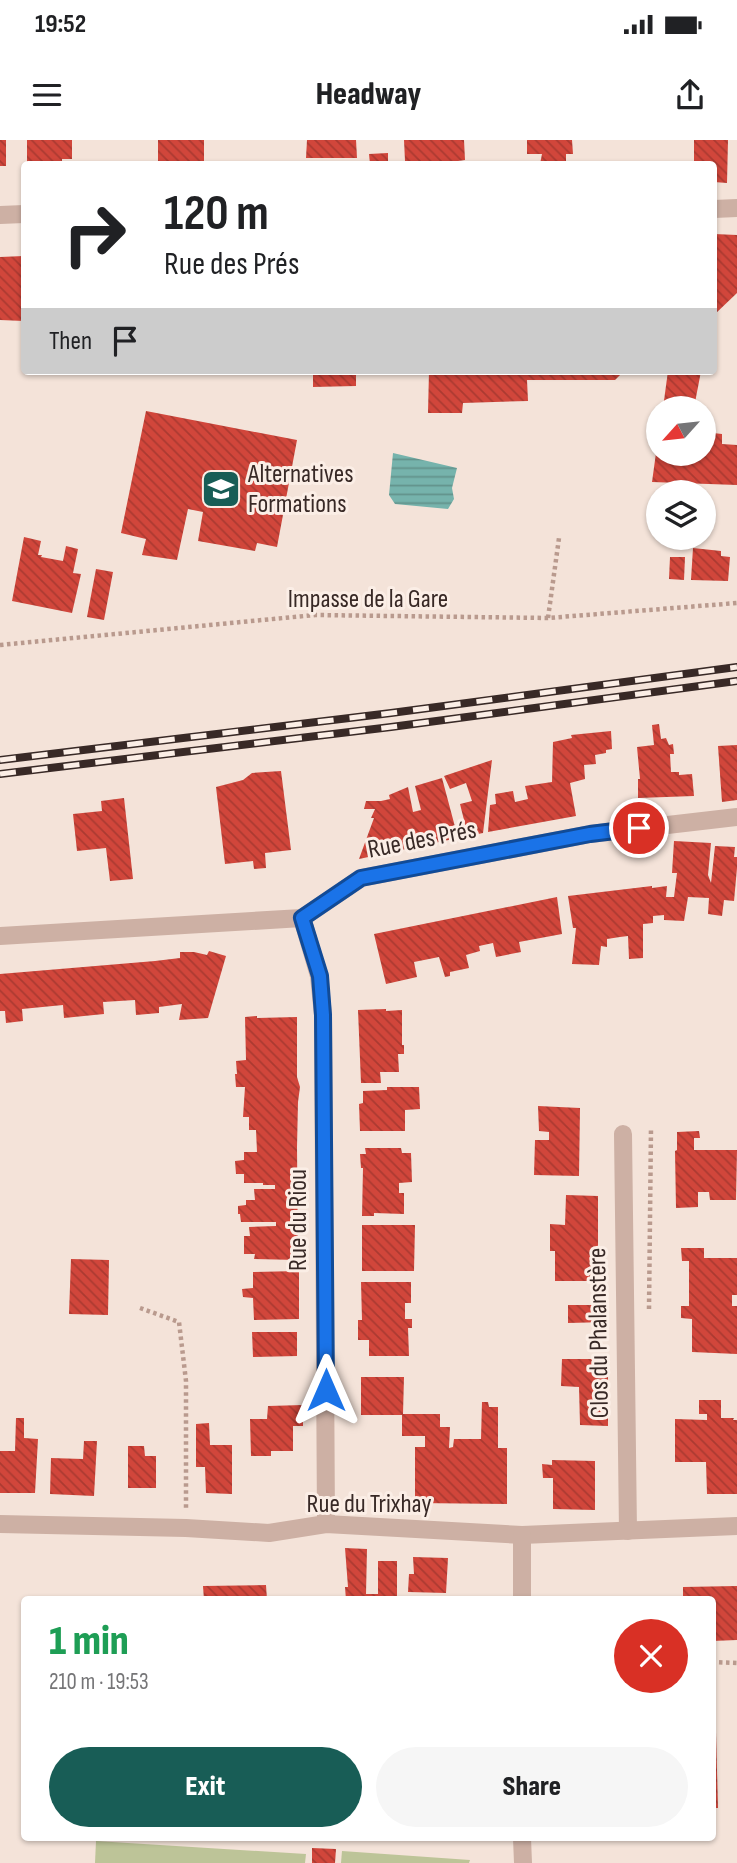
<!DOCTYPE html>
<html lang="en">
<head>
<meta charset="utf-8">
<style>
	:root { --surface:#fff; --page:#f6f6f6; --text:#202124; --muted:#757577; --accent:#185d56 }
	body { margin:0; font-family:"Sofia Sans Condensed",sans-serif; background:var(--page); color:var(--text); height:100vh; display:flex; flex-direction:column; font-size:26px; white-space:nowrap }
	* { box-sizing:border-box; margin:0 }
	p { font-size:23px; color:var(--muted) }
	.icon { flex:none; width:38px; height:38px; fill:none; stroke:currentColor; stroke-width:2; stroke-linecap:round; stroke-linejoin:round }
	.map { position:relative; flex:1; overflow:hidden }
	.drawer { position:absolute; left:21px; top:1456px; width:695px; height:245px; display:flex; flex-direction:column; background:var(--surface); border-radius:7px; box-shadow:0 2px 5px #0004 }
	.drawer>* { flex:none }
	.top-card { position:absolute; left:21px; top:21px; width:696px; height:214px; border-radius:7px; box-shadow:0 2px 5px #0004; background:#fff; color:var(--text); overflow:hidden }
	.needle { width:46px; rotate:243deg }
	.fabs { position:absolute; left:646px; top:256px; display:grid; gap:14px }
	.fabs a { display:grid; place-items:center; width:70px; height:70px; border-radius:50%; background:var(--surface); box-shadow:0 2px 5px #0004; font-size:35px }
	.pin { position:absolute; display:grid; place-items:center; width:60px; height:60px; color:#fff; margin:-30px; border:4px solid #fff; border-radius:50%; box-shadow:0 2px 7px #0007 }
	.me { position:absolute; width:77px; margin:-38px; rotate:0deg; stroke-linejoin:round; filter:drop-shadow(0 0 5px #0008) }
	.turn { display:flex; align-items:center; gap:24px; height:147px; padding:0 28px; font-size:32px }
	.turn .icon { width:91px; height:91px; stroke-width:2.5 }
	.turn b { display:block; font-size:49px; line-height:60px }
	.then { display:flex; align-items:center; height:66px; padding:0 28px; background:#0003; gap:14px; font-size:26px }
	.round { display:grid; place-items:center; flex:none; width:74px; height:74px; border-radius:37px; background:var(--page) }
	.headline { display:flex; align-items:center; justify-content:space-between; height:119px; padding:0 28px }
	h1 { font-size:42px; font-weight:800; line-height:52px; color:#1e9e55 }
	.cta { display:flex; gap:14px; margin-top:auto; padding:14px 28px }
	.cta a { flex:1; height:80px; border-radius:42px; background:var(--accent); color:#fff; font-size:28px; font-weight:800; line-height:80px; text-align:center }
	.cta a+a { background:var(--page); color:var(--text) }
	.status { display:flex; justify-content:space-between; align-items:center; height:49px; padding:0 35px; background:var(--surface); direction:ltr }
	.status svg { height:19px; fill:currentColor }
	header { display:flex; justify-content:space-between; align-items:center; height:91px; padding:0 28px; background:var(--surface); font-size:32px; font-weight:800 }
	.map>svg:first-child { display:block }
	.pitch { fill:#bdc498 }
	.water { fill:url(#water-rules) }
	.building { fill:url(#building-back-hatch) }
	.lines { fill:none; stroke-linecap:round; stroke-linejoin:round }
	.path { stroke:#b99a8e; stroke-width:4.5; stroke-dasharray:3.5 3.5; stroke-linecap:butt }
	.minor { stroke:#cdb0a4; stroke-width:18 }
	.rail-casing { stroke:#382926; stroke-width:8 }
	.rail { stroke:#fbeee6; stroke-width:5; stroke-dasharray:16; stroke-linecap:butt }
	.route-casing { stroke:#114b97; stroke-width:18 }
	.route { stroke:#1a73e8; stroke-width:12 }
	.labels { text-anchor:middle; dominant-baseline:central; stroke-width:6; stroke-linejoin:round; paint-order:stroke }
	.poi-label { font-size:26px; fill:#382926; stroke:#fbeee6; text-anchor:start }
	.street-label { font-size:26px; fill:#382926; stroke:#fbeee6 }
</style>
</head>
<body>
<div class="status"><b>19:52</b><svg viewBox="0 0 49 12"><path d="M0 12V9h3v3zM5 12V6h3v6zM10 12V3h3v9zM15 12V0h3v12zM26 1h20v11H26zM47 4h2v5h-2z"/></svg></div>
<header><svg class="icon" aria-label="menu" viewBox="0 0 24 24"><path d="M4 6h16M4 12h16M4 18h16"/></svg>Headway<svg class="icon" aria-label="share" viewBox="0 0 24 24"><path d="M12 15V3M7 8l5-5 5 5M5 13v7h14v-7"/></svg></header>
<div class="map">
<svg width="737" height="1723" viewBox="0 0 737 1723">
	<defs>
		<pattern id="water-rules" width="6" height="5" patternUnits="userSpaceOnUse" patternTransform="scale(1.75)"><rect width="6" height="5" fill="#76b3ac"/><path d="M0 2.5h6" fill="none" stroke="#62928c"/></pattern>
		<pattern id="building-back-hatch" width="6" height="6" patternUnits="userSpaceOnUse" patternTransform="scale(1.75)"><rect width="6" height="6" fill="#d1463b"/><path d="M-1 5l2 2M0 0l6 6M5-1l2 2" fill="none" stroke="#ab3a31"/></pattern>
	</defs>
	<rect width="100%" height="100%" fill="#f4e3d9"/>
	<!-- pitch -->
	<g class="pitch">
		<polygon points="96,1701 306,1714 305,1723 95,1723"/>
		<polygon points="342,1711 470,1720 469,1723 341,1723"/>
	</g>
	<!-- water -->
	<polygon class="water" points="393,313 457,328 452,348 454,359 448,369 395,364 389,355"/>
	<!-- building -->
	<g class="building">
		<rect x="0" y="0" width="6" height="26"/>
		<polygon points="27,0 72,0 72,19 62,19 62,24 27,24"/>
		<rect x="158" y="0" width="46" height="24"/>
		<polygon points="307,0 356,0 357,18 306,18"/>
		<polygon points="404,0 464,0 465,20 451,22 452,24 415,24 415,21 405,21"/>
		<polygon points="527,0 572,0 573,14 566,14 566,24 540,24 542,14 527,14"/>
		<polygon points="694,0 728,0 727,43 714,42 714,24 694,24"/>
		<polygon points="388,13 388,24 370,24 369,14"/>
		<polygon points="714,94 737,95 737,153 714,175"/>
		<polygon points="24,116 24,181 0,180 0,117"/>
		<polygon points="313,231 356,231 356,246 313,247"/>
		<polygon points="429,231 624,231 615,240 527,240 528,261 463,263 462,273 428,273"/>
		<polygon points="668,231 701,231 694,268 663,268"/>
		<polygon points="146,271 297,300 277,407 257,403 255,411 198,401 203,372 188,369 177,420 142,415 146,399 121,393"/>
		<polygon points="704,292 722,294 722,304 737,305 737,345 652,342 656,313 704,313"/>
		<polygon points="24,397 41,401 38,415 42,415 41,417 63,421 66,406 78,409 73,433 81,434 72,473 12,461"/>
		<polygon points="693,408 721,411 721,416 730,417 728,441 691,440"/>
		<polygon points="670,417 685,417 684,440 669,439"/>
		<polygon points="96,429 113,432 104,480 87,477"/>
		<polygon points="659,584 661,599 666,598 669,605 673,604 674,614 670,614 671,632 679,632 679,635 692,634 694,656 638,658 638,639 640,639 637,607 654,605 652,585"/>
		<polygon points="611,591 612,609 606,610 606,613 595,615 596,624 584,625 585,639 570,643 576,676 488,692 490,665 496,664 495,654 513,651 515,662 528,659 525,646 552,642 553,602 572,598 571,595"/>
		<polygon points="737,605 737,660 722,662 718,606"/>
		<polygon points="492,620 483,693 468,696 460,664 472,661 466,643 450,649 444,636"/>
		<polygon points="281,631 291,710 265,713 266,728 254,729 253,721 225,724 216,647 243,640 252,633"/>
		<polygon points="442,638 458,698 359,719 374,678 371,678 375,669 364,669 366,661 381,661 390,659 389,655 408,647 413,672 421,670 415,646"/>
		<polygon points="124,658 133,739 110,741 106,708 77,711 73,674 102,671 101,661"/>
		<polygon points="674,701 711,703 708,735 711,743 715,706 735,707 734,717 737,717 737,728 734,761 724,760 722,776 708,774 709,758 688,757 684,781 664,780 664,775 653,776 653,783 643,784 643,818 629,819 628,796 620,797 607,799 607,807 601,806 599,825 572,824 576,788 573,788 568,756 652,746 652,748 667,746 666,757 674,757 677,733 672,733"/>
		<polygon points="557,757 562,794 519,802 521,812 496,817 493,803 479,806 480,811 466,815 469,828 450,832 450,836 445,837 439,817 414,822 417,837 386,844 374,794"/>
		<polygon points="209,811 226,816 208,878 179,880 182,864 159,867 159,873 136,875 135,860 103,862 104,874 64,878 63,865 22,869 23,881 6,883 5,871 0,871 0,834 155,821 180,818 180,812 194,812 207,815"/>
		<polygon points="386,869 386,871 402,870 402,905 404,905 404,914 398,914 399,932 380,932 381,943 361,943 358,870"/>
		<polygon points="257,876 257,878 297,877 297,937 300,947 298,962 297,1007 298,1120 254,1119 255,1114 244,1114 244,1096 250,1096 249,1087 276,1086 276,1082 241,1082 240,1074 238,1074 238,1066 246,1065 246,1060 255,1060 254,1049 275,1049 275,1045 263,1045 263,1043 244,1043 244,1034 236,1034 235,1021 244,1020 244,1012 257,1012 256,990 249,990 249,977 243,977 245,947 236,947 235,934 237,934 236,921 246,920 245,877"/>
		<polygon points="387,947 419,947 420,969 405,970 405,991 360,991 359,964 363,963 363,951 387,950"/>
		<polygon points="538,966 580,968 579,1036 534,1035 535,1000 549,1000 549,992 539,991"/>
		<polygon points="699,991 700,998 694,998 694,1010 737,1010 736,1060 710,1060 709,1052 698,1052 698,1067 676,1068 675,1011 677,1010 677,992"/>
		<polygon points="365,1008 401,1008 402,1013 411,1013 412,1042 399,1043 399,1053 404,1053 404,1074 374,1073 374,1076 362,1076 363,1028 361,1028 360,1014 366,1014"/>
		<polygon points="566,1055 598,1056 598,1141 555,1141 555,1111 550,1111 550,1084 565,1085"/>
		<polygon points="362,1085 415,1085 414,1131 362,1131"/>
		<polygon points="681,1108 704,1108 704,1118 737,1118 737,1155 732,1155 732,1166 737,1166 737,1214 692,1212 692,1179 681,1178 681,1166 689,1166 689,1121 682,1121"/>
		<polygon points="71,1119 109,1120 108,1175 69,1174"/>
		<polygon points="299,1131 299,1179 254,1180 253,1158 243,1157 242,1149 253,1148 253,1132"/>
		<polygon points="361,1142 411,1142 411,1163 405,1163 405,1179 412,1179 412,1188 408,1188 409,1216 369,1216 369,1200 358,1200 358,1180 362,1180"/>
		<polygon points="568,1165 607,1165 607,1182 568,1183"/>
		<polygon points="252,1192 297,1192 297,1216 253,1217"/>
		<polygon points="562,1219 608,1219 608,1286 580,1285 579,1247 561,1246"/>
		<polygon points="361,1237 404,1237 403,1274 440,1274 440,1287 450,1287 449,1308 453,1307 454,1299 481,1299 482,1262 488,1262 489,1267 498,1267 498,1308 507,1308 507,1364 415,1363 415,1307 425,1307 425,1296 402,1296 402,1275 361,1275"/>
		<polygon points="699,1260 721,1260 721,1278 734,1278 733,1280 737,1280 737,1354 707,1354 706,1322 675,1322 675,1279 707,1280 707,1274 699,1274"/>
		<polygon points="303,1265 303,1286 293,1286 293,1311 271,1311 271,1316 251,1316 250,1279 267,1279 268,1266"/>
		<polygon points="16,1278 24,1278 24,1298 38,1299 35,1353 0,1353 0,1311 15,1311"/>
		<polygon points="209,1283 210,1305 232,1305 232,1354 206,1353 205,1327 196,1327 196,1284"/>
		<polygon points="84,1301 97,1301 94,1356 50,1354 51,1318 83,1319"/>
		<polygon points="128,1306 144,1306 145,1316 156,1316 156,1348 128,1348"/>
		<polygon points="552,1320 595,1321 595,1370 553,1369 553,1338 543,1338 542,1324 552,1325"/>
		<polygon points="345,1408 367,1409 366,1454 378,1454 378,1421 397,1421 397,1460 346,1460 345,1447 348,1447"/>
		<polygon points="413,1417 448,1418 446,1453 408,1452 409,1434 414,1434"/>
		<polygon points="266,1445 267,1460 204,1460 203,1446"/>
		<polygon points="737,1446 737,1500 712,1501 712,1460 683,1460 683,1447"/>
		<polygon points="712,1555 715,1555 718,1668 712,1668"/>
		<polygon points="312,1708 336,1709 335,1723 312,1723"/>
	</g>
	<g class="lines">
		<!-- path -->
		<g class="path">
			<polyline points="548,478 559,398"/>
			<polyline points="0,505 315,475 548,478 737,463"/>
			<polyline points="140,1168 179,1182 186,1241 186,1370"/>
			<polyline points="649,1169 651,988"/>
			<polyline points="712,1522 737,1523"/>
		</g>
		<!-- minor -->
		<g class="minor">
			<polyline points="714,69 737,68"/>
			<polyline points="0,75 24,74"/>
			<polyline points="302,778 319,836 323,875 326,1384"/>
			<polyline points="0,796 302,778 361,738 590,694 737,677"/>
			<polyline points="623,994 628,1391"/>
			<polyline points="0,1384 186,1388 269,1393 326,1384 522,1395 737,1386"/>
			<polyline points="522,1460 522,1395"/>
			<polyline points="522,1698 523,1723"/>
		</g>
		<!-- rail casing -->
		<g class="rail-casing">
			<g id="rail">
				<polyline points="0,620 391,573 737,527"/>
				<polyline points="0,634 391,587 737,541"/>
			</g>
		</g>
		<!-- rail -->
		<use href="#rail" class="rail"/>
	</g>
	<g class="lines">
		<!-- route casing -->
		<g class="route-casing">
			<polyline id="route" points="326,1250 323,875 320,836 302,778 361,738 590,694 639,688"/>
		</g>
		<!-- route -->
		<use href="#route" class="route"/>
	</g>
	<!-- icons -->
	<defs>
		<g id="school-square" transform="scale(2.0125)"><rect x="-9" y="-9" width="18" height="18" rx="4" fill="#185d56" stroke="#fbeee6"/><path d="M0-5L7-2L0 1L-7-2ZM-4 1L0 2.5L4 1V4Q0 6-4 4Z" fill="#fff"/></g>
	</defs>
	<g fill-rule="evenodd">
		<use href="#school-square" x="221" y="349"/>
	</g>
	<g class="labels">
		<!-- poi labels -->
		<g class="poi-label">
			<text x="248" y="334">Alternatives<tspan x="248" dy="30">Formations</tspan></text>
		</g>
		<!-- street labels -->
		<g class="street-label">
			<text x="368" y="459">Impasse de la Gare</text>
			<text transform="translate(422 700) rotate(-11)">Rue des Prés</text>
			<text transform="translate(298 1080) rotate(-90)">Rue du Riou</text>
			<text transform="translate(599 1193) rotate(-91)">Clos du Phalanstère</text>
			<text x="369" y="1364">Rue du Trixhay</text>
		</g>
	</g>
</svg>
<div class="fabs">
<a><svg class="needle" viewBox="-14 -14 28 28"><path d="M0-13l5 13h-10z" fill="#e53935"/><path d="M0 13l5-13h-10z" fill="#757577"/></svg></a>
<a><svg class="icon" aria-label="layers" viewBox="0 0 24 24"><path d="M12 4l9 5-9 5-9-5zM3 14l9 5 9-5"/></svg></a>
</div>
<div class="pin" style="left:639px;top:688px;background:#d93025"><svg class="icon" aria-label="arrive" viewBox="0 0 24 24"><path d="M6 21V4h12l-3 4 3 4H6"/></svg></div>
<svg class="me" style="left:326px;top:1250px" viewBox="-20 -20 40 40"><path d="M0-17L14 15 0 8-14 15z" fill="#1a73e8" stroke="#fff" stroke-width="4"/></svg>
<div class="top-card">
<div class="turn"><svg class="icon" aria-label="right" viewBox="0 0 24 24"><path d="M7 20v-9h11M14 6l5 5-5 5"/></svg><div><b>120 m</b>Rue des Prés</div></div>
<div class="then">Then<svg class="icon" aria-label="arrive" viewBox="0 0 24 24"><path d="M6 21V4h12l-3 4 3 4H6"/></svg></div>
</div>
<section class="drawer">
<div class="headline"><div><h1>1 min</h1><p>210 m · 19:53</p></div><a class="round" style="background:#d93025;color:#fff"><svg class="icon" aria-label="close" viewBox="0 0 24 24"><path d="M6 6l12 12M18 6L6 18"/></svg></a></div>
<div class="cta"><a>Exit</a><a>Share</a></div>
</section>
</div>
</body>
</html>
